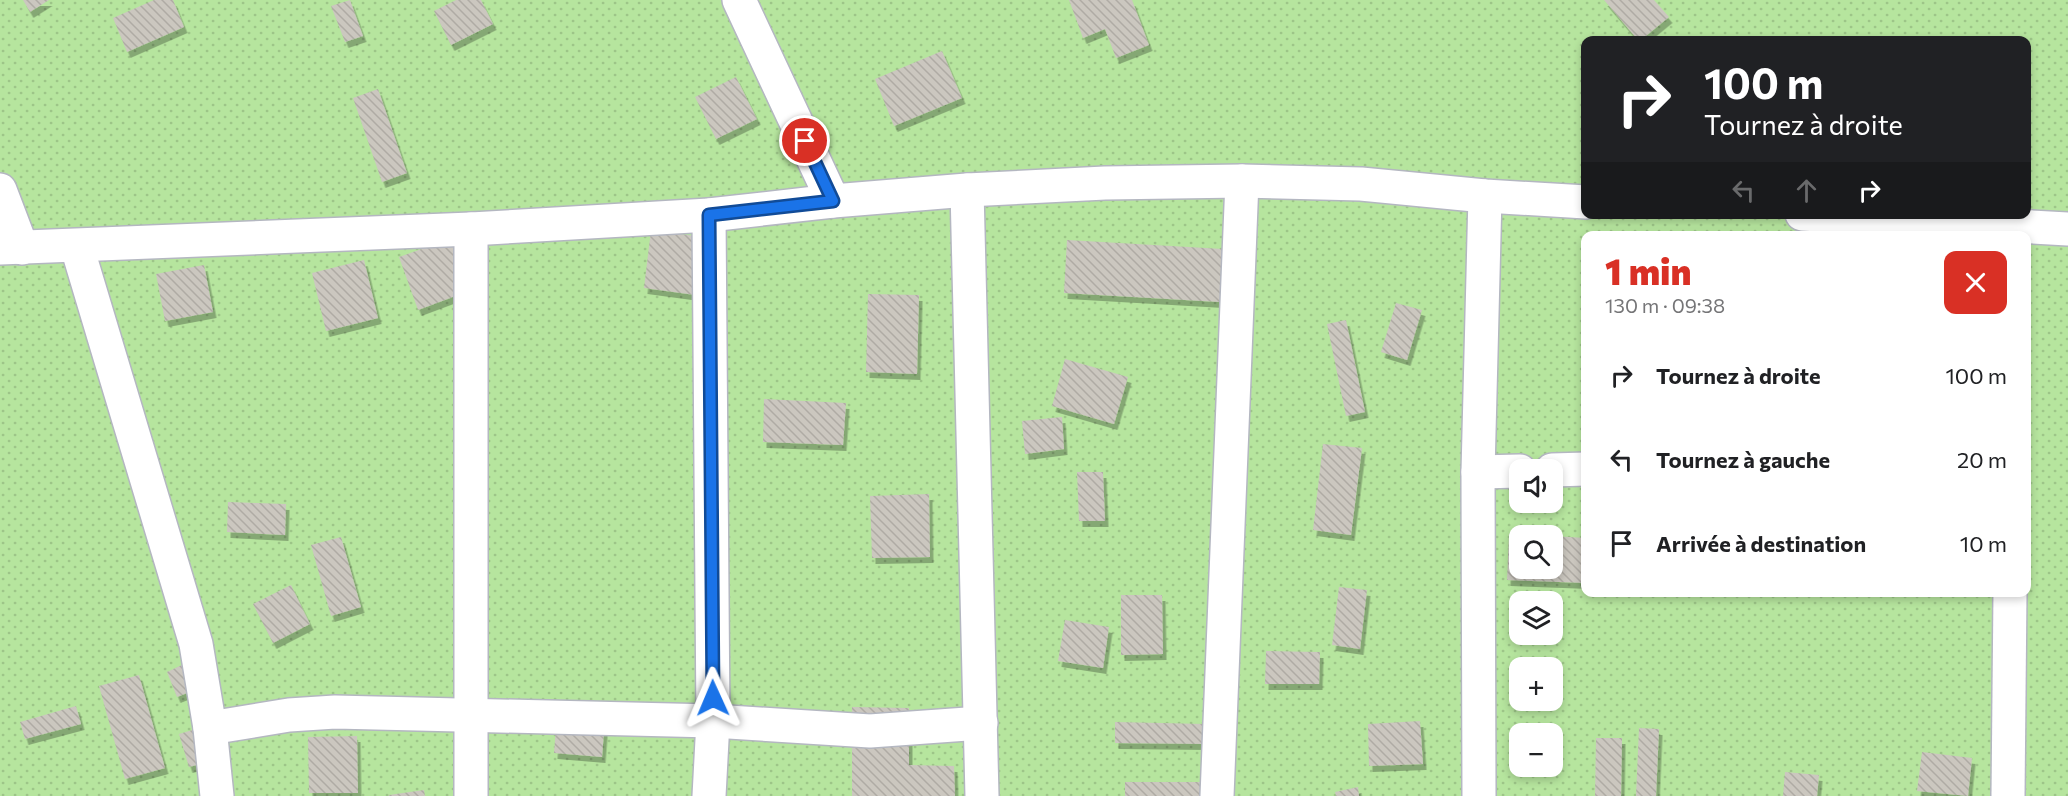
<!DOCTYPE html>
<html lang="fr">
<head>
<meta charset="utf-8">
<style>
	:root { --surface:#fff; --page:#f2f2f2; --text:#202124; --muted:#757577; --accent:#d93025 }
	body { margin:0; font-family:Commissioner,sans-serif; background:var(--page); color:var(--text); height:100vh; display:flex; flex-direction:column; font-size:22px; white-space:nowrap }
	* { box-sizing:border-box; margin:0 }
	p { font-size:20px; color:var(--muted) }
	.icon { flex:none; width:33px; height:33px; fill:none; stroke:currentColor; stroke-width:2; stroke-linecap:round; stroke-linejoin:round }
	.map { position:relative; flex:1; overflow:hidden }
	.panel { position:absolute; left:1581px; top:231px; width:450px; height:366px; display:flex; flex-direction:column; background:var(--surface); border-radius:12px; box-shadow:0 3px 9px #0003 }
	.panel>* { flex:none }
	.hud { position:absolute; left:1581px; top:36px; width:450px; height:183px; border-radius:12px; box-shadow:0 3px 9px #0003; background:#202124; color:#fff; overflow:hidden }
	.buttons { position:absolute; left:1509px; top:459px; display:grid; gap:12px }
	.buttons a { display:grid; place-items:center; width:54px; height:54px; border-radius:12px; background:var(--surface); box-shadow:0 3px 9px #0003; font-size:30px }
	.pin { position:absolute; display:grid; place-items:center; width:51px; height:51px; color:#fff; margin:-26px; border:3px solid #fff; border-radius:50%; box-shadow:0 2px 6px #0007 }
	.me { position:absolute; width:66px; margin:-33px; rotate:359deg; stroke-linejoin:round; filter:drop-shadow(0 0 4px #0008) }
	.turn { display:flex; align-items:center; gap:21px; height:126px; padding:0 24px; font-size:27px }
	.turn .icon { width:78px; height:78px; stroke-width:2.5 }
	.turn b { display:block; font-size:42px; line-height:51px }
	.lanes { display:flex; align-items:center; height:57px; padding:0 24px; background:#0003; justify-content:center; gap:30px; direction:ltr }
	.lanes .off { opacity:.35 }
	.round { display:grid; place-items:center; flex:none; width:63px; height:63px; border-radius:12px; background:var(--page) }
	.head { display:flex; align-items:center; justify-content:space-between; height:102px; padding:0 24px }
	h1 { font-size:36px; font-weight:800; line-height:45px; color:var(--accent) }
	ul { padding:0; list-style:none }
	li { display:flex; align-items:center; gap:18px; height:84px; padding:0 24px }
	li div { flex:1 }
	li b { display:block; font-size:22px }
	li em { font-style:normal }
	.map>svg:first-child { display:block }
	.grass { fill:url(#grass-dots); fill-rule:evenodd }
	.building { fill:url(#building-back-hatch); filter:url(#shadow) }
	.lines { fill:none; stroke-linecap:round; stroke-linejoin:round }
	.street-casing { stroke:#b4b7c1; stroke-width:36 }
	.street { stroke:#fff; stroke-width:33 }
	.route-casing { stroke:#114b97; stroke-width:15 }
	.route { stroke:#1a73e8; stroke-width:10 }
</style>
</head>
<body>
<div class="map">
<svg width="2068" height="796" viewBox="0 0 2068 796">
	<defs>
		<pattern id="grass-dots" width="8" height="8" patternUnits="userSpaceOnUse" patternTransform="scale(1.5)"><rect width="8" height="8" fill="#b6e59e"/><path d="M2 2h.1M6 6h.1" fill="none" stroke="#9dc588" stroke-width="1.8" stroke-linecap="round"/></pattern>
		<pattern id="building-back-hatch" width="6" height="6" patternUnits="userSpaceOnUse" patternTransform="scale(1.5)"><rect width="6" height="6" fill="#cbc7bf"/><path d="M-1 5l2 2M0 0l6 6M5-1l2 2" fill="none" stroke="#afaba4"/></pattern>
		<filter id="shadow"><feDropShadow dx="3.5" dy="6" stdDeviation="0" flood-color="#0004"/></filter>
	</defs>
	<rect width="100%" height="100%" fill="#efe9e1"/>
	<!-- grass -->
	<path class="grass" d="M 0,0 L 2068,0 L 2068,796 L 0,796 ZM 1586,40 L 2026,40 L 2026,214 L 1586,214 ZM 1586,236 L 2026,236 L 2026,592 L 1586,592 ZM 1520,470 L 1552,470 L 1552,502 L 1520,502 ZM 1520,536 L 1552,536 L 1552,568 L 1520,568 ZM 1520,602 L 1552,602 L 1552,634 L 1520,634 ZM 1520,668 L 1552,668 L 1552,700 L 1520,700 ZM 1520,734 L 1552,734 L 1552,766 L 1520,766 Z"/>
	<!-- building -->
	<g class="building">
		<polygon points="23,0 49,0 30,12"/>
		<polygon points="154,0 173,0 184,27 127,52 113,18"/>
		<polygon points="350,0 363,36 345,42 331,6"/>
		<polygon points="456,0 481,0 493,24 451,45 434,11"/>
		<polygon points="1069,0 1132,0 1149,45 1116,58 1105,29 1083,38"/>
		<polygon points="1604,0 1654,0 1669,17 1641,40 1638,40"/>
		<polygon points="942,51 962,98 894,126 875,79"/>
		<polygon points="736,77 757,119 716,139 695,97"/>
		<polygon points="378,89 407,173 382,182 353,98"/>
		<polygon points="651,230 710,238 703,296 644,288"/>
		<polygon points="458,236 477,288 418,310 399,257"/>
		<polygon points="1067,240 1223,249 1220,302 1064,293"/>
		<polygon points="364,260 378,318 326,331 312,273"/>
		<polygon points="204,265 213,312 165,321 156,274"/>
		<polygon points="868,294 919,295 917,374 866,372"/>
		<polygon points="1396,303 1422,310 1407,360 1381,352"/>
		<polygon points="1346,320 1365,412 1346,416 1327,324"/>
		<polygon points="1065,359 1128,377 1114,424 1052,406"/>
		<polygon points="764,399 846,403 843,445 763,442"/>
		<polygon points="1062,417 1064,449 1025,454 1022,421"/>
		<polygon points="1323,444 1362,448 1351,535 1313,530"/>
		<polygon points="1077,472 1103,472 1105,521 1079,521"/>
		<polygon points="929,494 930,557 872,558 870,496"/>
		<polygon points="228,502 286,504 285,535 227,532"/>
		<polygon points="1509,534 1520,535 1520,568 1552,568 1552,536 1586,538 1586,583 1507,580"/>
		<polygon points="341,537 361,607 331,616 311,545"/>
		<polygon points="291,585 310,624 273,643 253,604"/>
		<polygon points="1339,587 1367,590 1360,649 1332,645"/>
		<polygon points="1121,595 1162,595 1163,654 1121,655"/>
		<polygon points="1065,620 1109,627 1103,668 1058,661"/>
		<polygon points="1266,651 1320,652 1319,684 1265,684"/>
		<polygon points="186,663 197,689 177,697 167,672"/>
		<polygon points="139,675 165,768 125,779 99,686"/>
		<polygon points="76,706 81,724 25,739 20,722"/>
		<polygon points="852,707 909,708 909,765 954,766 955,796 852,796"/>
		<polygon points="557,714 605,718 602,757 554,753"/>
		<polygon points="1420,721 1423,764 1369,766 1368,724"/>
		<polygon points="1115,722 1205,724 1205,744 1115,743"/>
		<polygon points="209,725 219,759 189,767 179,734"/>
		<polygon points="1639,728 1659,729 1656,796 1636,796"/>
		<polygon points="357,736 358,793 309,793 308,737"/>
		<polygon points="1596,738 1622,738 1621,796 1595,796"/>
		<polygon points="1922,752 1972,758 1968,796 1917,791"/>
		<polygon points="1785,772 1819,775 1817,796 1783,796"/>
		<rect x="1125" y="782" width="87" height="14"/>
		<polygon points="1358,787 1359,796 1336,796 1335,792"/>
		<polygon points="424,790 425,796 389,796 389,795"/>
	</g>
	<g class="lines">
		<!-- street casing -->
		<g class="street-casing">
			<g id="street">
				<polyline points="739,0 833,201"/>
				<polyline points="0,190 22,248"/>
				<polyline points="967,190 982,796"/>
				<polyline points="1802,214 2068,229"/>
				<polyline points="709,215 713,721 709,796"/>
				<polyline points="77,247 196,644 210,728 217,796"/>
				<polyline points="0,248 471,229 709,215 833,201 967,190 1105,183 1242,181 1361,184 1485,196 1586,202"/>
				<polyline points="1552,470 1586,469"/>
				<polyline points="1478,472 1520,471"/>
				<polyline points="210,728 289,715 335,712 713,721 870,731 981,723"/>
				<polyline points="471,796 471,229"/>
				<polyline points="1217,796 1242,181"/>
				<polyline points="1479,796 1478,472 1485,196"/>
				<polyline points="2008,796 2010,592"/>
			</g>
		</g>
		<!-- street -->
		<use href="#street" class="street"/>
	</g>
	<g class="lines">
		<!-- route casing -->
		<g class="route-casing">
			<polyline id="route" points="713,698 709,215 833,201 805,141"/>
		</g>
		<!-- route -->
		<use href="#route" class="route"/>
	</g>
</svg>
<div class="buttons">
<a><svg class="icon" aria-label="sound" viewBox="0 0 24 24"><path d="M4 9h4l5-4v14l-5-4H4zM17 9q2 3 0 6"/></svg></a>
<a><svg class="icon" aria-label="search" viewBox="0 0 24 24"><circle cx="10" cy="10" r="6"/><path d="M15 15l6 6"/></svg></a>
<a><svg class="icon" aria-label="layers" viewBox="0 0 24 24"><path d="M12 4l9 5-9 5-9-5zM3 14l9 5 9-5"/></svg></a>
<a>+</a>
<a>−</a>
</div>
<div class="pin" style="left:805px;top:141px;background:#d93025"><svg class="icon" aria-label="arrive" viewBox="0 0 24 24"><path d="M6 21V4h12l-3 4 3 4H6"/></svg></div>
<svg class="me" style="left:713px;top:698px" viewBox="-20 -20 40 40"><path d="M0-17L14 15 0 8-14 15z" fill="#1a73e8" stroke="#fff" stroke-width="4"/></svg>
<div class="hud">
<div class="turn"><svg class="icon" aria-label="right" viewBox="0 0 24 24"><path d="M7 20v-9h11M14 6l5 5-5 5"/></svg><div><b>100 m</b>Tournez à droite</div></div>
<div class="lanes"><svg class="icon off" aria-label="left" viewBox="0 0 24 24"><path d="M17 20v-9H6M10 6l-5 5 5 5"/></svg><svg class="icon off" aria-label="ahead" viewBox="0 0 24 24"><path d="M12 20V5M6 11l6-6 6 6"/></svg><svg class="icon" aria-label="right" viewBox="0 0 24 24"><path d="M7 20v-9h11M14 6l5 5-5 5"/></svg></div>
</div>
<section class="panel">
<div class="head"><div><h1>1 min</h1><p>130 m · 09:38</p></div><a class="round" style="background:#d93025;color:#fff"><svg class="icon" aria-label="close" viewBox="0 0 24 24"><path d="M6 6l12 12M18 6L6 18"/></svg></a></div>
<ul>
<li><svg class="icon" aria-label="right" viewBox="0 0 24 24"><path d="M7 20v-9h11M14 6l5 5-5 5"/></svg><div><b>Tournez à droite</b></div><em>100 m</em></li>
<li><svg class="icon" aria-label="left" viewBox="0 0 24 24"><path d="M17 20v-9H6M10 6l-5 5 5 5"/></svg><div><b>Tournez à gauche</b></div><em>20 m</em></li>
<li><svg class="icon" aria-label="arrive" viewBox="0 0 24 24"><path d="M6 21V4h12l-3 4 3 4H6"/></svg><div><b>Arrivée à destination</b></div><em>10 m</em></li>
</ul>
</section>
</div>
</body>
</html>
